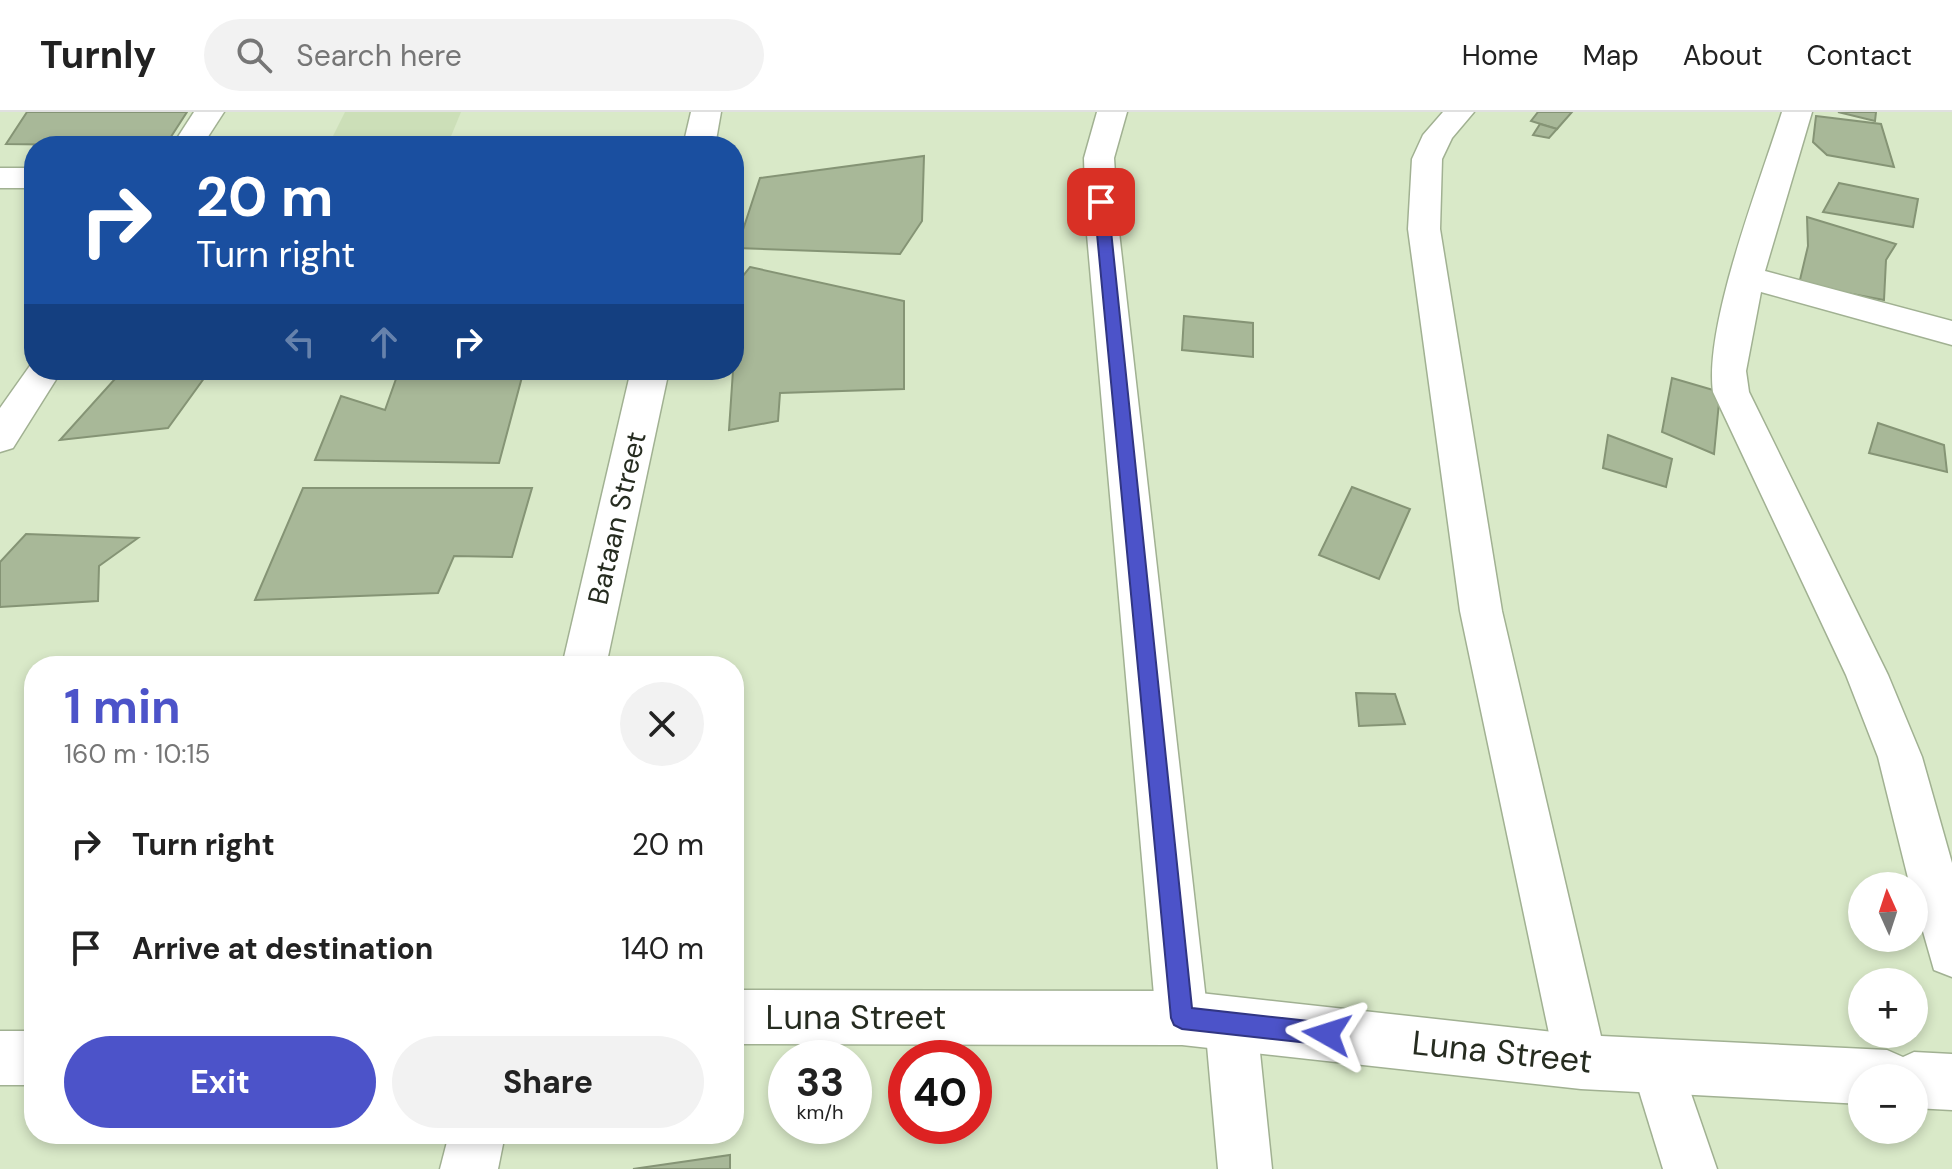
<!DOCTYPE html>
<html lang="en">
<head>
<meta charset="utf-8">
<style>
	:root { --surface:#fff; --page:#f2f2f2; --text:#222; --muted:#767676; --line:#e0e0e0; --accent:#4c53c9 }
	body { margin:0; font-family:"DM Sans",sans-serif; background:var(--page); color:var(--text); height:100vh; display:flex; flex-direction:column; font-size:30px; white-space:nowrap }
	* { box-sizing:border-box; margin:0 }
	p { font-size:26px; color:var(--muted) }
	.icon { flex:none; width:44px; height:44px; fill:none; stroke:currentColor; stroke-width:2; stroke-linecap:round; stroke-linejoin:round }
	.map { position:relative; flex:1; overflow:hidden }
	.sheet { position:absolute; left:24px; top:544px; width:720px; height:488px; display:flex; flex-direction:column; background:var(--surface); border-radius:32px; box-shadow:0 4px 12px #0003 }
	.sheet>* { flex:none }
	.guide { position:absolute; left:24px; top:24px; width:720px; height:244px; border-radius:32px; box-shadow:0 4px 12px #0003; background:#1a4fa0; color:#fff; overflow:hidden }
	.needle { width:52px; rotate:357deg }
	.tools { position:absolute; left:1848px; top:760px; display:grid; gap:16px }
	.tools a { display:grid; place-items:center; width:80px; height:80px; border-radius:50%; background:var(--surface); box-shadow:0 4px 12px #0003; font-size:40px }
	.speed { position:absolute; left:768px; top:928px; display:flex; gap:16px; font-size:40px; font-weight:700; text-align:center }
	.speed>* { display:grid; place-content:center; width:104px; height:104px; border-radius:50%; background:var(--surface); box-shadow:0 4px 12px #0003; line-height:1 }
	.speed small { font-size:20px; font-weight:400 }
	.speed .limit { border:12px solid #d22; background:#fff; color:#111 }
	.pin { position:absolute; display:grid; place-items:center; width:68px; height:68px; color:#fff; margin:-34px; border-radius:16px; box-shadow:0 4px 12px #0006 }
	.me { position:absolute; width:88px; margin:-44px; rotate:276deg; stroke-linejoin:round; filter:drop-shadow(0 0 6px #0008) }
	.turn { display:flex; align-items:center; gap:28px; height:168px; padding:0 40px; font-size:36px }
	.turn .icon { width:104px; height:104px; stroke-width:2.5 }
	.turn b { display:block; font-size:56px; line-height:68px }
	.lanes { display:flex; align-items:center; height:76px; padding:0 40px; background:#0003; justify-content:center; gap:40px; direction:ltr }
	.lanes .off { opacity:.35 }
	.round { display:grid; place-items:center; flex:none; width:84px; height:84px; border-radius:42px; background:var(--page) }
	.summary { display:flex; align-items:center; justify-content:space-between; height:136px; padding:0 40px }
	h1 { font-size:48px; font-weight:700; line-height:60px; color:var(--accent) }
	.cta { display:flex; gap:16px; margin-top:auto; padding:16px 40px }
	.cta a { flex:1; height:92px; border-radius:48px; background:var(--accent); color:#fff; font-size:32px; font-weight:700; line-height:92px; text-align:center }
	.cta a+a { background:var(--page); color:var(--text) }
	ul { padding:0; list-style:none }
	li { display:flex; align-items:center; gap:24px; height:104px; padding:0 40px }
	li div { flex:1 }
	li b { display:block; font-size:30px }
	li em { font-style:normal }
	header { display:flex; align-items:center; gap:48px; box-sizing:border-box; height:112px; padding:0 40px; background:var(--surface); border-bottom:2px solid var(--line) }
	header strong { font-size:38px }
	nav { display:flex; gap:44px; margin-inline-start:auto; font-size:28px }
	.search { width:560px; height:72px; background:var(--page); display:flex; align-items:center; gap:20px; box-sizing:border-box; padding:0 28px; border-radius:44px; color:var(--muted); font-size:30px }
	.map>svg:first-child { display:block }
	.built { fill:#ccdfb8 }
	.building { fill:#a8b898; stroke:#859475; stroke-width:2 }
	.lines { fill:none; stroke-linecap:round; stroke-linejoin:round }
	.minor-casing { stroke:#a1b192; stroke-width:3 }
	.tertiary-casing { stroke:#a1b192; stroke-width:3 }
	.minor { fill:#fff; fill-rule:evenodd }
	.tertiary { fill:#fff; fill-rule:evenodd }
	.route { fill:#4c53c9; stroke:#313683; stroke-width:2 }
	.labels { text-anchor:middle; dominant-baseline:central; stroke-width:6; stroke-linejoin:round; paint-order:stroke }
	.street-label { font-size:28px; fill:#262c20; stroke:#fff }
	.near-street-label { font-size:34px; fill:#262c20; stroke:#fff }
</style>
</head>
<body>
<header>
<strong>Turnly</strong>
<div class="search"><svg class="icon" aria-label="search" viewBox="0 0 24 24"><circle cx="10" cy="10" r="6"/><path d="M15 15l6 6"/></svg>Search here</div>
<nav><a>Home</a><a>Map</a><a>About</a><a>Contact</a></nav>
</header>
<div class="map">
<svg width="1952" height="1057" viewBox="0 0 1952 1057">
	<rect width="100%" height="100%" fill="#d9e9c8"/>
	<!-- built -->
	<polygon class="built" points="345,0 461,0 447,34 328,34"/>
	<!-- building -->
	<g class="building">
		<polygon points="27,0 187,0 165,34 6,32"/>
		<polygon points="1538,0 1572,0 1557,17 1531,9"/>
		<polygon points="1838,0 1876,0 1875,9"/>
		<polygon points="1816,4 1881,12 1894,55 1827,43 1813,30"/>
		<polygon points="1540,12 1557,17 1549,26 1533,23"/>
		<polygon points="924,44 922,109 900,142 737,136 760,66"/>
		<polygon points="1839,71 1918,87 1913,115 1823,100"/>
		<polygon points="1807,105 1896,132 1886,148 1884,188 1799,172 1808,134"/>
		<polygon points="750,155 904,189 904,277 780,281 778,309 729,318 736,214 743,164"/>
		<polygon points="1184,204 1253,211 1253,245 1182,238"/>
		<polygon points="123,258 210,258 168,316 60,328"/>
		<polygon points="522,265 499,351 315,348 341,284 385,298 396,267"/>
		<polygon points="1672,266 1720,280 1714,342 1662,320"/>
		<polygon points="1878,311 1944,333 1947,360 1869,341"/>
		<polygon points="1608,323 1672,347 1666,375 1603,356"/>
		<polygon points="1352,375 1410,397 1379,467 1319,443"/>
		<polygon points="303,376 532,376 512,445 454,444 438,481 255,488"/>
		<polygon points="26,422 138,426 99,454 98,489 0,495 0,450"/>
		<polygon points="1356,581 1395,582 1405,612 1359,614"/>
		<polygon points="730,1043 730,1057 633,1057"/>
	</g>
	<g class="lines">
		<!-- minor casing -->
		<g class="minor-casing">
			<g id="minor">
				<polygon points="194,0 224,0 202,34 172,34"/>
				<polygon points="1097,0 1127,0 1114,46 1118,111 1208,906 1213,893 1231,885 1249,893 1257,911 1272,1057 1218,1057 1205,911 1200,924 1182,932 1164,924 1156,906 1086,111 1084,46"/>
				<polygon points="1443,0 1474,0 1452,26 1442,47 1440,117 1502,499 1607,950 1599,968 1581,976 1563,968 1555,950 1460,499 1408,117 1412,47 1423,23"/>
				<path d="M 1782,0 L 1812,0 L 1765,159 L 1952,209 L 1952,233 L 1761,180 L 1746,259 L 1749,280 L 1888,563 L 1922,645 L 1952,751 L 1952,865 L 1934,858 L 1914,788 L 1914,774 L 1910,774 L 1878,645 L 1846,563 L 1713,280 C 1704,212 1760,70 1782,0 Z"/>
				<rect x="0" y="56" width="34" height="20"/>
				<polygon points="34,248 34,258 62,258 13,336 0,340 0,296"/>
				<polygon points="1657,927 1675,935 1717,1057 1663,1057 1631,953 1639,935"/>
			</g>
		</g>
		<!-- tertiary casing -->
		<g class="tertiary-casing">
			<g id="tertiary">
				<polygon points="691,0 721,0 715,34 683,34"/>
				<polygon points="631,258 669,258 606,554 562,554"/>
				<polygon points="734,878 1182,879 1581,923 1887,938 1903,945 1914,940 1952,942 1952,998 1914,996 1914,966 1862,966 1862,992 1581,977 1182,933 734,932"/>
				<rect x="0" y="919" width="34" height="54"/>
				<polygon points="449,1022 505,1022 498,1057 440,1057"/>
			</g>
		</g>
		<!-- minor -->
		<use href="#minor" class="minor"/>
		<!-- tertiary -->
		<use href="#tertiary" class="tertiary"/>
	</g>
	<!-- route -->
	<polygon class="route" points="1101,85 1108,90 1192,896 1327,911 1334,914 1338,922 1334,930 1327,933 1182,917 1174,913 1171,906 1094,90"/>
	<g class="labels">
		<!-- street labels -->
		<g class="street-label">
			<text transform="translate(617 406) rotate(-77)">Bataan Street</text>
		</g>
		<!-- near-street labels -->
		<g class="near-street-label">
			<text x="856" y="905">Luna Street</text>
			<text transform="translate(1502 940) rotate(6)">Luna Street</text>
		</g>
	</g>
</svg>
<div class="tools">
<a><svg class="needle" viewBox="-14 -14 28 28"><path d="M0-13l5 13h-10z" fill="#e53935"/><path d="M0 13l5-13h-10z" fill="#767676"/></svg></a>
<a>+</a>
<a>−</a>
</div>
<div class="speed"><div>33<small>km/h</small></div><div class="limit">40</div></div>
<div class="pin" style="left:1101px;top:90px;background:#d93025"><svg class="icon" aria-label="arrive" viewBox="0 0 24 24"><path d="M6 21V4h12l-3 4 3 4H6"/></svg></div>
<svg class="me" style="left:1327px;top:922px" viewBox="-20 -20 40 40"><path d="M0-17L14 15 0 8-14 15z" fill="#4c53c9" stroke="#fff" stroke-width="4"/></svg>
<div class="guide">
<div class="turn"><svg class="icon" aria-label="right" viewBox="0 0 24 24"><path d="M7 20v-9h11M14 6l5 5-5 5"/></svg><div><b>20 m</b>Turn right</div></div>
<div class="lanes"><svg class="icon off" aria-label="left" viewBox="0 0 24 24"><path d="M17 20v-9H6M10 6l-5 5 5 5"/></svg><svg class="icon off" aria-label="ahead" viewBox="0 0 24 24"><path d="M12 20V5M6 11l6-6 6 6"/></svg><svg class="icon" aria-label="right" viewBox="0 0 24 24"><path d="M7 20v-9h11M14 6l5 5-5 5"/></svg></div>
</div>
<section class="sheet">
<div class="summary"><div><h1>1 min</h1><p>160 m · 10:15</p></div><a class="round"><svg class="icon" aria-label="close" viewBox="0 0 24 24"><path d="M6 6l12 12M18 6L6 18"/></svg></a></div>
<ul>
<li><svg class="icon" aria-label="right" viewBox="0 0 24 24"><path d="M7 20v-9h11M14 6l5 5-5 5"/></svg><div><b>Turn right</b></div><em>20 m</em></li>
<li><svg class="icon" aria-label="arrive" viewBox="0 0 24 24"><path d="M6 21V4h12l-3 4 3 4H6"/></svg><div><b>Arrive at destination</b></div><em>140 m</em></li>
</ul>
<div class="cta"><a>Exit</a><a>Share</a></div>
</section>
</div>
</body>
</html>
